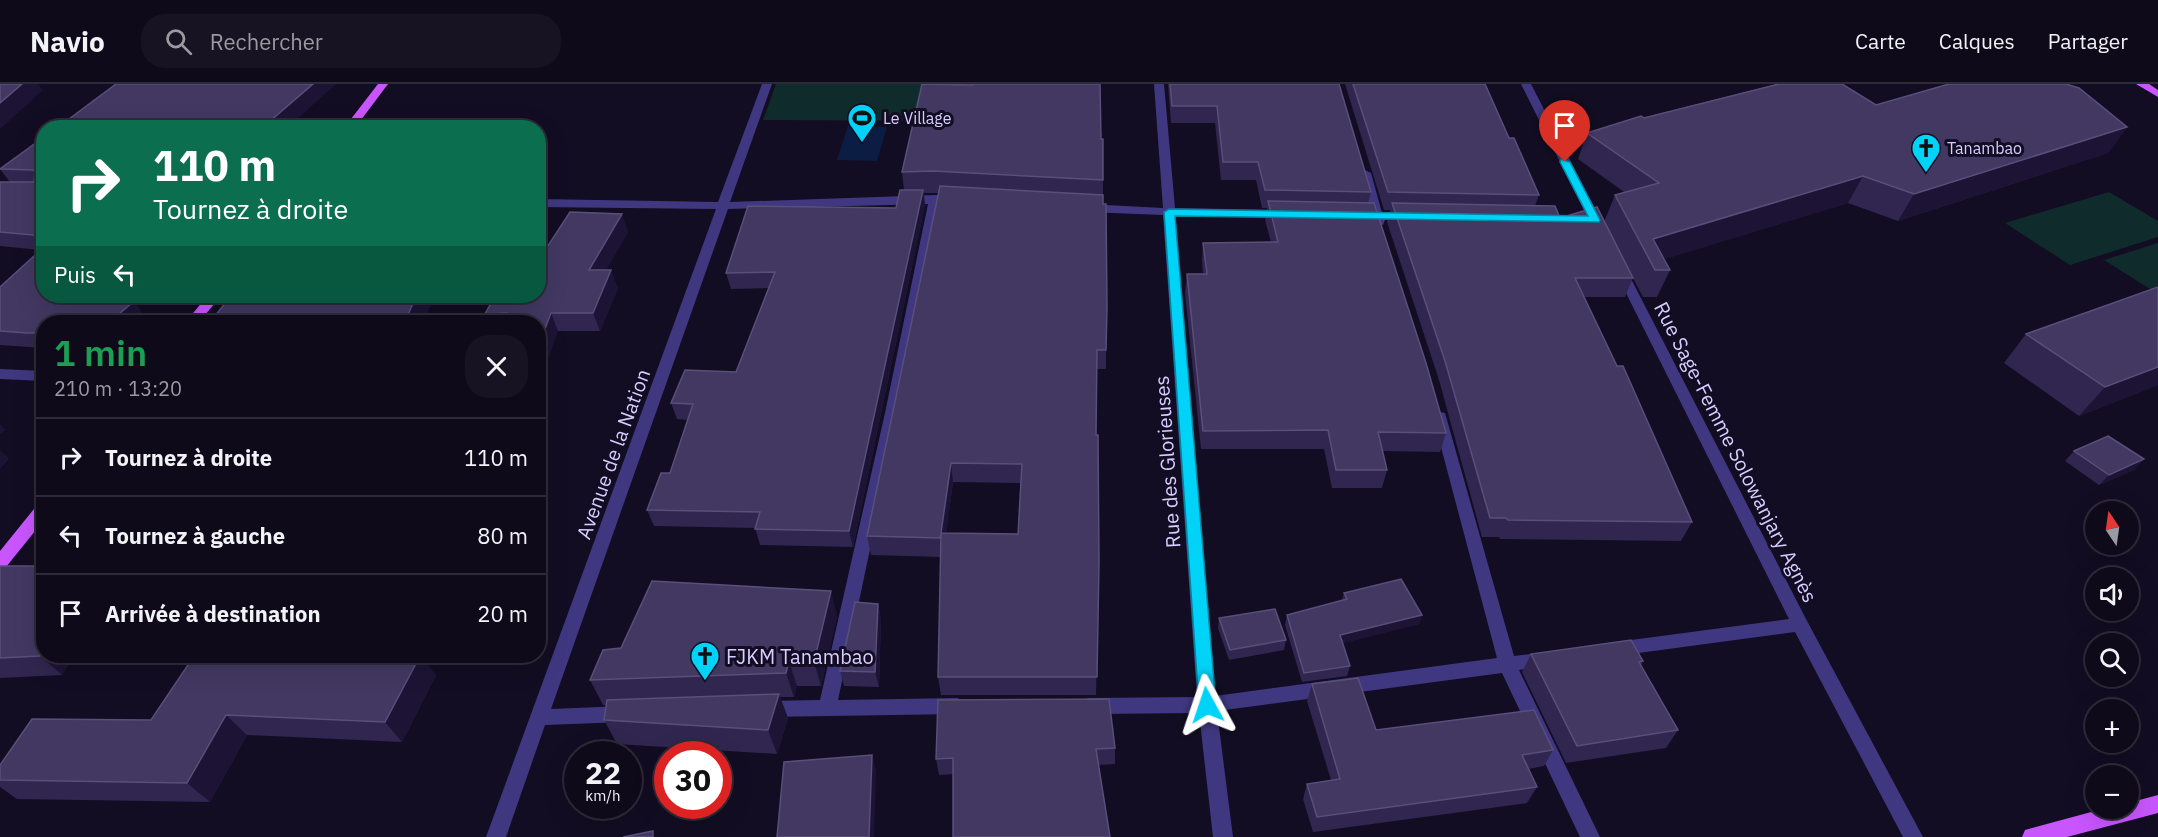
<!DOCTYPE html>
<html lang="fr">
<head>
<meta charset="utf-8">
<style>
	:root { --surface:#0e0a1a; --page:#171323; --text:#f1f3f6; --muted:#9b9aa2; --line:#2e2b39 }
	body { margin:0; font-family:"IBM Plex Sans",sans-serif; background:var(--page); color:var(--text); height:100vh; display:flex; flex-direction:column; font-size:22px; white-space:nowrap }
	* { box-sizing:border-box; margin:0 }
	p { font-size:20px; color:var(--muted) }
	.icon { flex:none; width:33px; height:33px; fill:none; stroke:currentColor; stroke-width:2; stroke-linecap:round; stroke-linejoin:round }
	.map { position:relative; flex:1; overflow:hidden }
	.details { position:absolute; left:36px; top:231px; width:510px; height:348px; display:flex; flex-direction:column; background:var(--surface); border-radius:24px; box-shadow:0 6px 24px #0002,0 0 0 2px var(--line) }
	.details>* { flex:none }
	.top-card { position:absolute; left:36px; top:36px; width:510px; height:183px; border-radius:24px; box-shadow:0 6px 24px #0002,0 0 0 2px var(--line); background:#0b6e4f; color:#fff; overflow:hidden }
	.needle { width:39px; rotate:347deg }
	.buttons { position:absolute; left:2085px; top:417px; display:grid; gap:12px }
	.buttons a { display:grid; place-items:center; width:54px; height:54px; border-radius:50%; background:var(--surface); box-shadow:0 6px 24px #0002,0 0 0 2px var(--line); font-size:30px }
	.speed { position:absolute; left:564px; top:657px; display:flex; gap:12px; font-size:30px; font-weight:700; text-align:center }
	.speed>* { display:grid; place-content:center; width:78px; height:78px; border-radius:50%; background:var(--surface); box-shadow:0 6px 24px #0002,0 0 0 2px var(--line); line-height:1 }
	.speed small { font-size:15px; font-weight:400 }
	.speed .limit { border:9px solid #d22; background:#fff; color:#111 }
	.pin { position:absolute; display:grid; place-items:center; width:51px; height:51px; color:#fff; margin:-62px -26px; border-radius:50% 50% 50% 0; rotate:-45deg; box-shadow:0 0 6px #0007 }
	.pin .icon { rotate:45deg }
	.me { position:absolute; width:66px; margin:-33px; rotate:355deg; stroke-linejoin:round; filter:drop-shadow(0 0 4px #0008) }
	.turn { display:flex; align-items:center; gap:21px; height:126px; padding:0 18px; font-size:27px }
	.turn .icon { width:78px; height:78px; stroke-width:2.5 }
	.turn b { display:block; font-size:42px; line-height:51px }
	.then { display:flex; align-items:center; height:57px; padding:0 18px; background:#0003; gap:12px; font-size:22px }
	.round { display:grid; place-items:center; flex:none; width:63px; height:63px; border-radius:24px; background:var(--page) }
	.headline { display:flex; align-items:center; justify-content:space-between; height:102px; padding:0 18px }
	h1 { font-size:36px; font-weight:600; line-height:45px; color:#1e9e55 }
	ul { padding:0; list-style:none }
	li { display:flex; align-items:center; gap:18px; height:78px; padding:0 18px; border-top:2px solid var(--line) }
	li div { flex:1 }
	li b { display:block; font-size:22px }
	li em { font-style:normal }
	header { display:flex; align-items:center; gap:36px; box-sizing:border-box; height:84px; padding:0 30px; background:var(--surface); border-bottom:2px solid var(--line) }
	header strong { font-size:28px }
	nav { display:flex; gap:33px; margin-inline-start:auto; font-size:21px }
	.search { width:420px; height:54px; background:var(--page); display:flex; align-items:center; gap:15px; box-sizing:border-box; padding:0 21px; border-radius:24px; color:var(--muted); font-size:22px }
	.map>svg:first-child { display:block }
	.green { fill:#102b2b }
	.water { fill:#0b1d43 }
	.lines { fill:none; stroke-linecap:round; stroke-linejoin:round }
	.minor { fill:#3f3881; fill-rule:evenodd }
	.major { fill:#c955ff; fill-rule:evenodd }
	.wall { fill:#30264f; fill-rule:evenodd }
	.shaded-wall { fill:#1d1435 }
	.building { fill:#423862; stroke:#594f7b; stroke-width:1.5; fill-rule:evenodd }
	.route { fill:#00d2f8; stroke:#0088a1; stroke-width:1.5 }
	.labels { text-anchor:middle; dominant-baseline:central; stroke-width:6; stroke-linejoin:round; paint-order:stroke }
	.far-poi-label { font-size:16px; fill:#d6ceff; stroke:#120d22; text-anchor:start }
	.street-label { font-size:20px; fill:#d6ceff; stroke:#120d22 }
	.poi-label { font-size:20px; fill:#d6ceff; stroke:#120d22; text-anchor:start }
</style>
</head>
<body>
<header>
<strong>Navio</strong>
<div class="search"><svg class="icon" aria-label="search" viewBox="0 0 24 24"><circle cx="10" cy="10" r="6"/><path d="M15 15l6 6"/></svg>Rechercher</div>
<nav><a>Carte</a><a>Calques</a><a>Partager</a></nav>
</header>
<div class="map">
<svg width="2158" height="753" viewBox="0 0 2158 753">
	<rect width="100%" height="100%" fill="#120d22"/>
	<!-- green -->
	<g class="green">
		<polygon points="776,0 972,0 967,37 763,36"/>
		<polygon points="2109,108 2158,137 2158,153 2070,181 2005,139"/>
		<polygon points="2158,159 2158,210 2104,176"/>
	</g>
	<!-- water -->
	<polygon class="water" points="848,42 887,43 877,77 837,76"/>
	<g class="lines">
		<!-- minor -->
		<g class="minor">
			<polygon points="762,0 772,0 730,118 935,111 955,112 961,116 955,120 940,120 899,329 838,616 957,614 963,616 966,622 963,628 957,630 765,633 759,631 756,625 759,619 765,617 820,616 885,329 928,120 728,125 551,625 624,622 630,624 633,630 630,636 624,638 545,641 506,753 486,753 716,125 538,123 538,115 718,118"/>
			<polygon points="1154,0 1164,0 1175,124 1285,126 1291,130 1285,134 1175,132 1215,612 1497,574 1433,333 1440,328 1445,329 1514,572 1548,568 1554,570 1557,575 1554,580 1519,586 1600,753 1580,753 1502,589 1217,627 1233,753 1213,753 1199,629 1089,630 1083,628 1080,622 1083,616 1089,614 1197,613 1163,131 1087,128 1081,124 1087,120 1163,124"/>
			<polygon points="1521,0 1531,0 1604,142 1602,145 1598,146 1592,142"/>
			<polygon points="1365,86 1371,89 1382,129 1412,130 1412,136 1385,136 1383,141 1375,141 1372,136 1356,135 1356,129 1370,129 1359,89"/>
			<polygon points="1621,183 1627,187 1806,535 1923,753 1903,753 1795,548 1616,572 1610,570 1607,565 1610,560 1616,558 1789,535 1615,187"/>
			<polygon points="0,285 44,287 44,297 0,295"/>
		</g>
		<!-- major -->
		<g class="major">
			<polygon points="378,0 388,0 355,44 344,44"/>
			<polygon points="2136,0 2149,0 2158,6 2158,13"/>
			<polygon points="207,212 221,212 199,238 186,238"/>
			<polygon points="44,418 44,436 6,483 0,484 0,467 38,420"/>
			<polygon points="2158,711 2158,729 2067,753 2022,753 2025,746 2032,744 2106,724 2128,724 2128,719"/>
		</g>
	</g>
	<!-- wall -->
	<g class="wall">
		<polygon points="1168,0 1339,0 1371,108 1368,119 1446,349 1440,368 1383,367 1387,386 1382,404 1332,404 1324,365 1201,365 1185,209 1187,190 1203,190 1202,177 1203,159 1271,158 1265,136 1267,124 1262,124 1256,96 1221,96 1215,39 1171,39"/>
		<polygon points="1345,0 1485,0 1509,54 1539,111 1535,122 1560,134 1604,138 1615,111 1624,108 1578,75 1587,49 1644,34 1876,21 2127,43 2108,69 1898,137 1848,119 1664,175 1670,186 1657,213 1643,213 1633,194 1625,213 1584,213 1692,438 1681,457 1500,455 1499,453 1482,453 1439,296 1387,138 1390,126 1384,126"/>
		<polygon points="44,53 44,212 135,212 130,216 145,232 138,238 44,238 44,264 0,261 0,203 41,166 0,162 0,98 10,98 0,85"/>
		<path d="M 1101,55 L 1103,55 L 1103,120 L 1106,266 L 1106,285 L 1097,285 L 1096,351 L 1099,478 L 1096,611 L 941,611 L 938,593 L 941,473 L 871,471 L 867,452 L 939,109 L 924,109 L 925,121 L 853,463 L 760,461 L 755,444 L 654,442 L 647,426 L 670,389 L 687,336 L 677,335 L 671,319 L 736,288 L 769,204 L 731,205 L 726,189 L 896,124 L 904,106 L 902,88 ZM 953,398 L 1021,399 L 1018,450 L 946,449 Z"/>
		<polygon points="628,148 606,186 618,204 600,247 558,247 538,238 490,238 485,230"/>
		<polygon points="2158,203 2158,301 2079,332 2004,279 2026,250"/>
		<polygon points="2074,367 2144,375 2134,386 2099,401 2065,377"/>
		<polygon points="0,482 44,572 73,572 62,591 0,594"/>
		<polygon points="1344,509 1422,531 1419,540 1342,559 1350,582 1347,592 1302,598 1285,541 1287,531 1342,516"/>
		<polygon points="878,520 881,535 879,603 844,602 840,587"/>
		<polygon points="837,532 821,602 797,602 794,613 780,613 788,634 777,670 617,660 604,636 606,621 603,621 590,596 621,564"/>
		<polygon points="1219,534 1286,556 1284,566 1229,576 1218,544"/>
		<polygon points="1531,570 1643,577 1641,581 1678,646 1666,664 1566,679 1522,588"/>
		<polygon points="150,572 191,572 190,573 151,573"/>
		<polygon points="436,591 402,658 247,651 210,718 17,715 0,703 0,681 151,636"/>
		<polygon points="1312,600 1376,646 1553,666 1544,682 1528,685 1537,703 1527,719 1313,748 1303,715 1307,700 1331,696 1307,617"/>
		<polygon points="1115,664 1115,680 939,691 936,675"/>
	</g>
	<!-- shaded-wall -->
	<g class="shaded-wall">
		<polygon points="22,0 38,0 43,6 0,45 0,19"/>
		<polygon points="313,0 336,0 287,44 262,44"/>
		<polygon points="2127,43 2108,69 1898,137 1914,110"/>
		<polygon points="1863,92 1848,119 1652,179 1653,155"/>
		<polygon points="923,106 925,121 853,463 849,447"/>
		<polygon points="622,130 628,148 596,204 589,186"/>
		<polygon points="611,186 618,204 600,247 593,229"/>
		<polygon points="107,212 135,212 117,228 105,213"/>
		<polygon points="416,212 429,212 432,218 424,238 405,238"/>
		<polygon points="134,217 145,232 138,238 110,238"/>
		<polygon points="551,229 558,247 538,304 538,263"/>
		<polygon points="2158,283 2158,301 2079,332 2105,303"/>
		<polygon points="0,340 6,346 0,350"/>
		<polygon points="0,366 9,375 0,385"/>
		<polygon points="2144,375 2134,386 2099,401 2109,391"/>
		<polygon points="951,379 953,398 944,468 941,449"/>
		<polygon points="831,507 837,532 821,602 814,578"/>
		<polygon points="878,520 881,535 879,603 875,588"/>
		<polygon points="1422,531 1419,540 1337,561 1340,551"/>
		<polygon points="44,567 44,572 73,572 62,591 40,572"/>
		<polygon points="420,572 421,572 436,591 402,658 385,638"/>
		<polygon points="789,577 797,602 794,613 786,589"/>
		<polygon points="779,610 788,634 777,670 768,646"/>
		<polygon points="226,631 247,651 210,718 187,699"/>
		<polygon points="872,671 876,687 874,753 869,753"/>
	</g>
	<!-- building -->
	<g class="building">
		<polygon points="0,0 22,0 0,19"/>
		<polygon points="116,0 313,0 262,44 57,44"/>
		<polygon points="922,0 972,1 972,0 1100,0 1101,55 1103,55 1103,96 933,87 902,88"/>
		<polygon points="1170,0 1339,0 1371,108 1265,106 1258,78 1223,78 1217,22 1172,22"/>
		<polygon points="1353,0 1485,0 1509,54 1514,54 1539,111 1388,108"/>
		<polygon points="1779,0 1842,0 1876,21 1949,0 2066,0 2079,4 2127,43 1914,110 1863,92 1653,155 1670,186 1655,186 1615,111 1659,99 1587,49 1641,32 1644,34"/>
		<polygon points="44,53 44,152 0,148 0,98 34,98 35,88 33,86 0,85"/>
		<path d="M 940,102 L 1103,111 L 1103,120 L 1106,120 L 1107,224 L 1106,266 L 1097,266 L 1096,351 L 1098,351 L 1099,478 L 1097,593 L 938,593 L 941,450 L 940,454 L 867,452 ZM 951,379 L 1022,380 L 1018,450 L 941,449 Z"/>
		<polygon points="900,106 923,106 849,447 755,445 760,428 647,426 661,389 670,389 693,320 671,319 685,286 736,288 775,188 726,189 748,122 896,124"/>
		<polygon points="1268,117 1374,119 1426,279 1446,349 1378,348 1387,386 1336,386 1328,346 1203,347 1187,190 1207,190 1203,159 1278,158"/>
		<polygon points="1392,119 1555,122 1560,134 1597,123 1633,194 1575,194 1617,282 1623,282 1692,438 1508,436 1506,434 1490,434 1445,277"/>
		<polygon points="570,128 622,130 589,186 611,186 593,229 551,229 538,263 538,238 503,238 507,229 485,230 495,212 538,212 538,177"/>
		<polygon points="44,163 44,212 107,212 105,213 134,217 110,238 44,238 44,249 27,249 0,247 0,203"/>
		<polygon points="2158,203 2158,283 2105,303 2026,250"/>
		<polygon points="231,212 416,212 405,238 210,238"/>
		<polygon points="2108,352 2144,375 2109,391 2074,367"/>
		<polygon points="0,482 44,482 44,567 40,572 0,574"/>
		<polygon points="1401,495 1422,531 1340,551 1350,582 1304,589 1287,531 1347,515 1344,509"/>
		<polygon points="652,497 831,507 814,578 789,577 786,589 590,596 603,566 621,564"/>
		<polygon points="855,518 878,520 875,588 840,587"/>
		<polygon points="1275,525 1286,556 1230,566 1219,534"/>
		<polygon points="1631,556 1643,577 1639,578 1678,646 1577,662 1531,570"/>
		<polygon points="194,572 420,572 385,638 226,631 187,699 0,696 0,681 32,635 151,636"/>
		<polygon points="1358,594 1376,646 1534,626 1553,666 1522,671 1537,703 1317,733 1307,700 1340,695 1312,600"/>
		<polygon points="779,610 768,646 604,636 607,616"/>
		<polygon points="1109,615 1115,664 1096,665 1110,753 953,753 953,674 936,675 938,616"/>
		<polygon points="872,671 869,753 777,753 784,678"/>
		<polygon points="653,747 653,753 623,753"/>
	</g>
	<!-- route -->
	<polygon class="route" points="1561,75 1570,78 1600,136 1599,138 1175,132 1216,621 1213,626 1207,628 1202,626 1199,621 1164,128 1169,125 1588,132 1560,78"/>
	<!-- icons -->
	<defs>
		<g id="stadium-pin" transform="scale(1.5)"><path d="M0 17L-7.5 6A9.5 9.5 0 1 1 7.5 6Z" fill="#00d2f8" stroke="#120d22"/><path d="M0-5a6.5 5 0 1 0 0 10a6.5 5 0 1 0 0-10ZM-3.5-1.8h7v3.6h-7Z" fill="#111"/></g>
		<g id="church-pin" transform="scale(1.5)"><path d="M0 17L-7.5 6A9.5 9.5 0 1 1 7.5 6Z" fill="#00d2f8" stroke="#120d22"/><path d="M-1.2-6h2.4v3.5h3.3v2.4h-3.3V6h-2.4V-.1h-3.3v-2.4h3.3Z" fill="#111"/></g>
	</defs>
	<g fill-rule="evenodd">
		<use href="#stadium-pin" x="862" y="34"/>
		<use href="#church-pin" x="1926" y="64"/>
		<use href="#church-pin" x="705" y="572"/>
	</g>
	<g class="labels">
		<!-- far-poi labels -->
		<g class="far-poi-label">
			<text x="883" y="34">Le Village</text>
			<text x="1947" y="64">Tanambao</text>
		</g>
		<!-- street labels -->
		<g class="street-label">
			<text transform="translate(1736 368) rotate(63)">Rue Sage-Femme Solowanjary Agnès</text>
			<text transform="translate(613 370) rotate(-70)">Avenue de la Nation</text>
			<text transform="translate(1167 378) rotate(-94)">Rue des Glorieuses</text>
		</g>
		<!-- poi labels -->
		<g class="poi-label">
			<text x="726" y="572">FJKM Tanambao</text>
		</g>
	</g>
</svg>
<div class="buttons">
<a><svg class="needle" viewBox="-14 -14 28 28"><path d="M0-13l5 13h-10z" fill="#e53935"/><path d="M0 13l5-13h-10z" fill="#9b9aa2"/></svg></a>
<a><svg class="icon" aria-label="sound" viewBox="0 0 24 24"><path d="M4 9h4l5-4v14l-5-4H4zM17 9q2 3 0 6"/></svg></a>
<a><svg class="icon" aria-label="search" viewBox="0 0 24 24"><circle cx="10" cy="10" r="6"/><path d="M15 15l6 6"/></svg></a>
<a>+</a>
<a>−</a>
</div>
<div class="speed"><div>22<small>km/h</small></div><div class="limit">30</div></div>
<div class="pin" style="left:1565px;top:78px;background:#d93025"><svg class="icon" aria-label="arrive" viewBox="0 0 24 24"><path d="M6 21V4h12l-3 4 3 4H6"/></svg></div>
<svg class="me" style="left:1207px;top:621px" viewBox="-20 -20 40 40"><path d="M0-17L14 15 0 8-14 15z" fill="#00d2f8" stroke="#fff" stroke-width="4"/></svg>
<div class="top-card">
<div class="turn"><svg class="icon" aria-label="right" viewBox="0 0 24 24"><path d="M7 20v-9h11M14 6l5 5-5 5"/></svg><div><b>110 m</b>Tournez à droite</div></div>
<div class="then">Puis<svg class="icon" aria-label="left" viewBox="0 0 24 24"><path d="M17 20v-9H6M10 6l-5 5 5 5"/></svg></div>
</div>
<section class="details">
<div class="headline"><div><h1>1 min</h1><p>210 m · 13:20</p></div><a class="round"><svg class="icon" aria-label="close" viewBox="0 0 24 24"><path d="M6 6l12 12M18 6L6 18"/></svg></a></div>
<ul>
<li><svg class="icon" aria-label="right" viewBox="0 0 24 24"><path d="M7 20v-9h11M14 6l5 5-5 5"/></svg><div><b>Tournez à droite</b></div><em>110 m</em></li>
<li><svg class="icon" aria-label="left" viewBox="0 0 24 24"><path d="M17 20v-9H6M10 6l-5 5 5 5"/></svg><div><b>Tournez à gauche</b></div><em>80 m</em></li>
<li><svg class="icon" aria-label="arrive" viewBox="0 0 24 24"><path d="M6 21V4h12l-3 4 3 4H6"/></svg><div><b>Arrivée à destination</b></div><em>20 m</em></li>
</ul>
</section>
</div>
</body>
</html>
